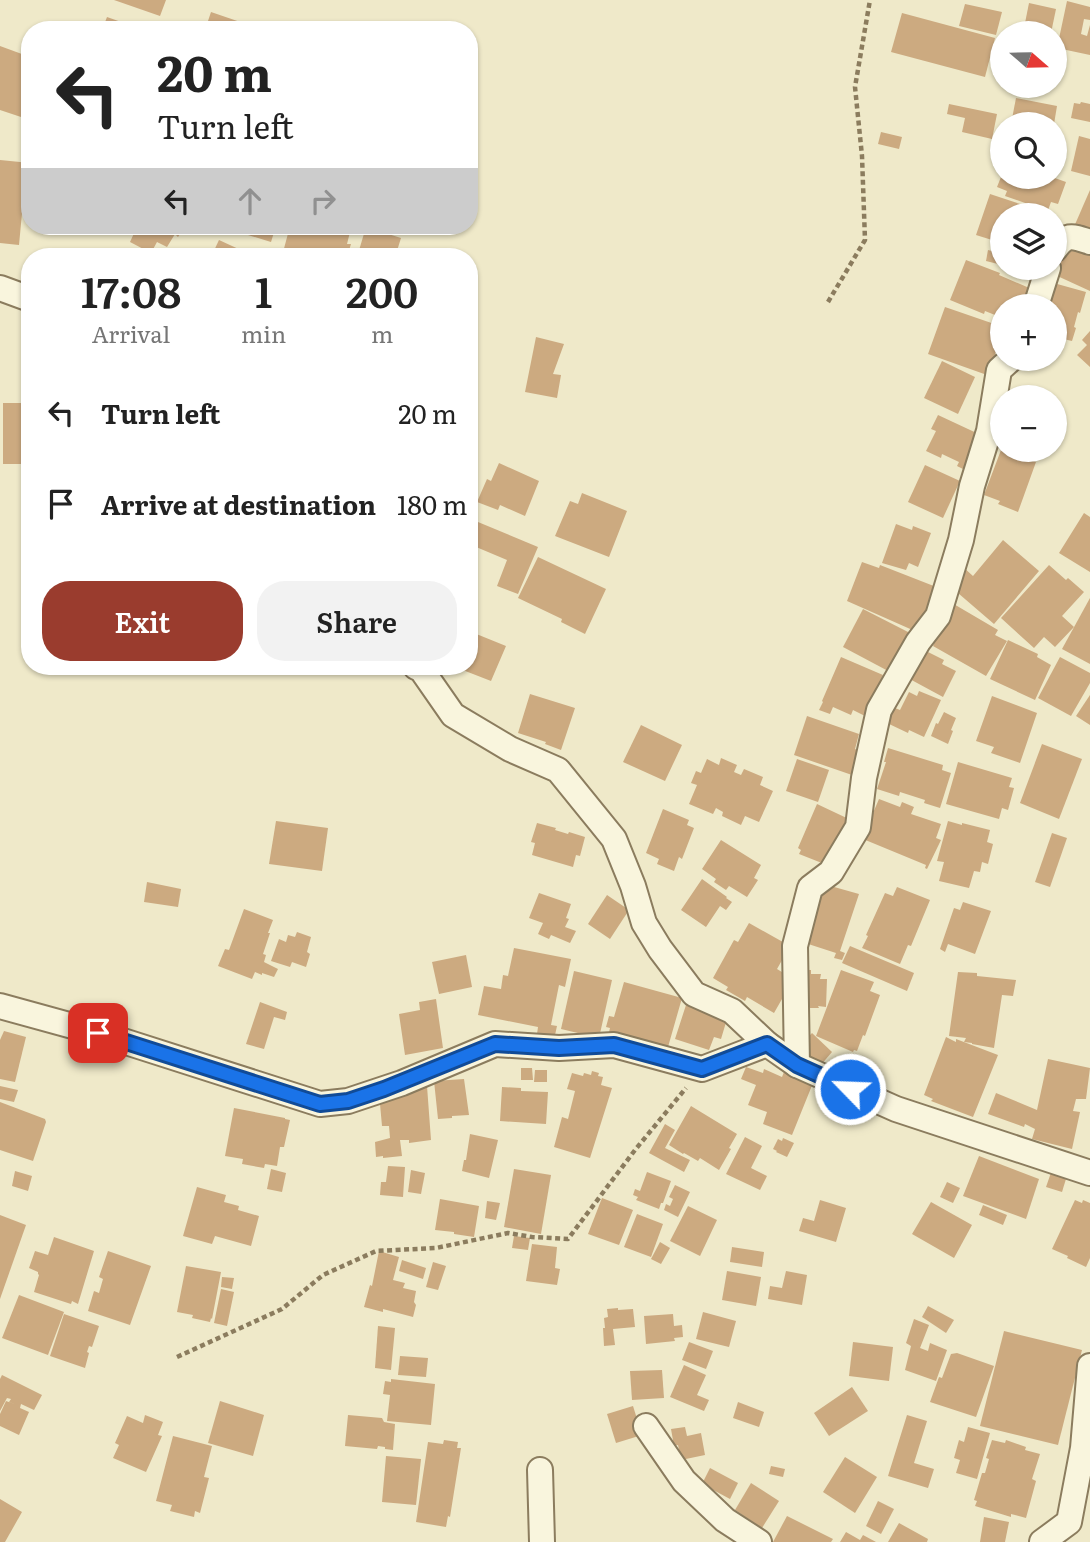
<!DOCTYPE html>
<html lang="en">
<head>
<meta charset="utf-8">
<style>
	:root { --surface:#fff; --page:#f2f2f2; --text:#222; --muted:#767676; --accent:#9a3c2e }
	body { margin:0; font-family:Literata,serif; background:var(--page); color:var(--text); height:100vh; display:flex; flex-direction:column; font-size:26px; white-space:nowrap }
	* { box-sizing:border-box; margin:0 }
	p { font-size:23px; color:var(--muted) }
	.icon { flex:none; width:38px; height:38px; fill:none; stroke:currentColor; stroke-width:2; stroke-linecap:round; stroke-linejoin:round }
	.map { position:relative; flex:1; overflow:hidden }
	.panel { position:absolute; left:21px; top:248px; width:457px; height:427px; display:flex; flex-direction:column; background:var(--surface); border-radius:28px; box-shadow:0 2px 5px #0004 }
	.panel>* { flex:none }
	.hud { position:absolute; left:21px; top:21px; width:457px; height:214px; border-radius:28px; box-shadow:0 2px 5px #0004; background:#fff; color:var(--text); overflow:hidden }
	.needle { width:46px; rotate:110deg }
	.tools { position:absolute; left:990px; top:21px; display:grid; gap:14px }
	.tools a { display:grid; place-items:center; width:77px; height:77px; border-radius:50%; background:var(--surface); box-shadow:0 2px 5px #0004; font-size:35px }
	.pin { position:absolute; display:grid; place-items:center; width:60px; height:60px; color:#fff; margin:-30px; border-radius:14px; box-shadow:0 4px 10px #0006 }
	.me { position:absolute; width:77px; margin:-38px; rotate:294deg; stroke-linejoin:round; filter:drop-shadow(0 0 5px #0008) }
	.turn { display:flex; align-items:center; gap:24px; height:147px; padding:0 21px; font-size:32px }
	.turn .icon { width:91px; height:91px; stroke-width:2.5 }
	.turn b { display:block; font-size:49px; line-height:60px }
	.lanes { display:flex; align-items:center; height:66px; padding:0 21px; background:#0003; justify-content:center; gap:35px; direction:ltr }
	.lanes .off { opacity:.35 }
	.eta { display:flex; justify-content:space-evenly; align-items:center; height:119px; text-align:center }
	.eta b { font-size:42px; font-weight:600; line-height:49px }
	.primary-button { display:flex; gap:14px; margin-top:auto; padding:14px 21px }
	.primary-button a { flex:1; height:80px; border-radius:28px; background:var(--accent); color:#fff; font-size:28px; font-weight:600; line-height:80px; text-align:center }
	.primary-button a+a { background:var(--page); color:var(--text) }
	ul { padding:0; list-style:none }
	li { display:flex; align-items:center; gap:21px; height:91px; padding:0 21px }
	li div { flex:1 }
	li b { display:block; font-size:26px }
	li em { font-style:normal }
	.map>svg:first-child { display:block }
	.building { fill:#ccaa80 }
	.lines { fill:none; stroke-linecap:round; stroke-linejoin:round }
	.street-casing { stroke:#8b7c5e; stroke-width:28 }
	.path { stroke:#8b7c5e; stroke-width:4.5; stroke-dasharray:5 3.5; stroke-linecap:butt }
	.street { stroke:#f9f5dd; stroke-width:24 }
	.route-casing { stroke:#114b97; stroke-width:18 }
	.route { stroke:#1a73e8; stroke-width:12 }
</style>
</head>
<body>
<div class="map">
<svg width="1090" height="1542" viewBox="0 0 1090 1542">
	<rect width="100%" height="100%" fill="#efe9c9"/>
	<!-- building -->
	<g class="building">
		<polygon points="114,0 166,0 160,16"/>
		<polygon points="1067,1 1090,7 1090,20 1084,19 1081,34 1087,36 1090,25 1090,55 1057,48"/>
		<polygon points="1029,3 1056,9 1051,33 1023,33"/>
		<polygon points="965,4 1002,12 996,35 959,26"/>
		<polygon points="211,12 249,25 248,30 205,30"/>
		<polygon points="902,13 995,38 985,77 891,52"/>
		<polygon points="107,17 141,29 141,30 102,30"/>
		<polygon points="0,46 30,57 30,120 0,110"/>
		<polygon points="1016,98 1057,106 1054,124 1011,124"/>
		<polygon points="1081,102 1090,104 1090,122 1071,118 1074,103 1080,104"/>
		<polygon points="949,104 997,114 992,139 962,132 965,118 947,114"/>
		<polygon points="881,132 902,137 899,149 878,144"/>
		<polygon points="1079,136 1090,139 1090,176 1071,171"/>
		<polygon points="24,140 30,141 30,162 21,161"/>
		<polygon points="0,160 30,163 30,193 27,214 22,213 19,245 0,243"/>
		<polygon points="1001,177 1052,177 1066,182 1058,204 1051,202 1047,213 1027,206 1028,204 1005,196 1007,191 997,187"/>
		<polygon points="1090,190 1090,236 1073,229"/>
		<polygon points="990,194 1023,205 1019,215 1003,215 1003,244 992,239 992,240 976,235"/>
		<polygon points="134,226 185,226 178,237 175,234 167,247 157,242 151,253 130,242 136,229 133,228"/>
		<polygon points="233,226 276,226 271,242 232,230"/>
		<polygon points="290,226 343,226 351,228 347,244 351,244 347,257 282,256"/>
		<polygon points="366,227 401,238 395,257 357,257"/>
		<polygon points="1069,238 1090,248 1090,291 1053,274"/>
		<polygon points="219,240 256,257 211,257"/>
		<polygon points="988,250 1003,254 1002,265 986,261"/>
		<polygon points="966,260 1000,273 999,275 1034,290 1028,306 1003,306 1003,315 1001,314 1000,317 985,311 984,314 950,300"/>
		<polygon points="1050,282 1086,292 1080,313 1078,312 1074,327 1076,328 1072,341 1055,337 1055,306 1044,306"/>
		<polygon points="945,307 1003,327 997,343 999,344 987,375 928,354"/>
		<polygon points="1090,331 1090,367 1077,355 1087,345 1082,340"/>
		<polygon points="536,337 564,344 553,374 561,375 557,398 525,392"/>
		<polygon points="942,361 975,377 958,414 924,398"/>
		<polygon points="3,403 30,403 30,458 23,458 23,464 3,464"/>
		<polygon points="938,415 983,436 967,471 957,466 959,462 942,454 941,458 926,451 936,431 931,429"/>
		<polygon points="1001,450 1009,450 1026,456 1025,459 1036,462 1018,512 998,504 1000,501 984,495"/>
		<polygon points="499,463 539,481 525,516 500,505 498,510 477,502 487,479 491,481"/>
		<polygon points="925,465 960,481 943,518 908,502"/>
		<polygon points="582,493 627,511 609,557 555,536 570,501 578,504"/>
		<polygon points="1084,513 1090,517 1090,572 1059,553"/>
		<polygon points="478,522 538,547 518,594 497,586 507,560 469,544"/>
		<polygon points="896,524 912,530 913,526 931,533 918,567 909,563 906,570 882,563"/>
		<polygon points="1003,540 1039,571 994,624 951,587 963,567 973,576"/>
		<polygon points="538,557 606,589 585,634 561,622 562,619 518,598"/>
		<polygon points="862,562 879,568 880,565 944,590 917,632 847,601"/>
		<polygon points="1049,565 1066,580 1068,578 1084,592 1062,616 1074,627 1055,647 1044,637 1034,648 1001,618"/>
		<polygon points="1090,598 1090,664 1062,649"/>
		<polygon points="952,603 998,630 995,635 1007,641 986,676 933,646 934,644 930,641"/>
		<polygon points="863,609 910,633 890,672 843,647"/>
		<polygon points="469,631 506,646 491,681 455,667 469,667"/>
		<polygon points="1008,640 1038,654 1037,657 1051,665 1035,700 990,679"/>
		<polygon points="920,648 944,660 942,664 956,671 943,697 906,677"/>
		<polygon points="841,657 883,675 865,716 853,710 851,715 833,707 830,714 819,710 823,702 822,701"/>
		<polygon points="1060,657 1090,673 1090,683 1071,716 1038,698"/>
		<polygon points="919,691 941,700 924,737 909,730 908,733 887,723 895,708 900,710 909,692 917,696"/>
		<polygon points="530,694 575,708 561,750 545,744 546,742 518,733"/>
		<polygon points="1090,695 1090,725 1076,716"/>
		<polygon points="992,696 1037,713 1020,763 991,753 994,747 976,741"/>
		<polygon points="944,712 956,718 951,730 953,731 948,744 931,736 936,723 938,724"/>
		<polygon points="807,716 859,734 855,749 860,751 852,775 794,755"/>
		<polygon points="641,725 682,745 665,781 623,762"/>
		<polygon points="1042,744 1082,759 1059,819 1020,803"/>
		<polygon points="888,748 943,765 942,770 951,773 940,808 924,803 925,800 900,792 899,796 877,789 886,762 884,762"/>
		<polygon points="721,758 737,765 734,772 741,775 744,769 763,777 760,785 773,791 759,822 745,816 741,825 722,816 723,812 716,808 713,814 689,804 697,785 691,783 696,771 701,773 707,759 719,765"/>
		<polygon points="797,759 829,770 818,802 786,791"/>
		<polygon points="958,762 1012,778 1009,787 1014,788 1008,810 1002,808 999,819 946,804"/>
		<polygon points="879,799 900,807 902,802 914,807 911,814 941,824 936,838 941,840 927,869 925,868 926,865 863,839 864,834"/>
		<polygon points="817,804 853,821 832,867 799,854 801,850 798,848"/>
		<polygon points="663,809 689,820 687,825 694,828 682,859 679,857 674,871 657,864 659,859 646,853"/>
		<polygon points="276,821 328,828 322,871 269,864"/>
		<polygon points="948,821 962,825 962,823 990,830 987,842 993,844 988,864 982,862 980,872 974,871 969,888 939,881 944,862 937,861"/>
		<polygon points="537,823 556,828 555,830 568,834 569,832 585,837 580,856 576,855 573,867 532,855 535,843 531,842"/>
		<polygon points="1052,833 1067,838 1050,887 1035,882"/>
		<polygon points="721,840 761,865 754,878 758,880 747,897 729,886 726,890 714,882 716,879 702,869"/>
		<polygon points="702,879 727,897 726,898 732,902 726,910 720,906 706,927 681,910"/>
		<polygon points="147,882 181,889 178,907 144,902"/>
		<polygon points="820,883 859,894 840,951 845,953 842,960 834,958 836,953 799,941"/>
		<polygon points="897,887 930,900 911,946 908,945 900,964 862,948 868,936 866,935 885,893 893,896"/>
		<polygon points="539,893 571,904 566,918 569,919 565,927 576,931 570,943 551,935 549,939 538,934 543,923 529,918"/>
		<polygon points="607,895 629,910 610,939 588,924"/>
		<polygon points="963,902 991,911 975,954 948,944 945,952 940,949 954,908 960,910"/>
		<polygon points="244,909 273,920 268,933 270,933 263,954 266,955 264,962 278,969 274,977 262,973 262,975 255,972 252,979 218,966 225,949 229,950"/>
		<polygon points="749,923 790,946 777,969 790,977 783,990 786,992 774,1013 747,997 745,1001 726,990 728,987 713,978 734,940 738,942"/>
		<polygon points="297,932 311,937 307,952 310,954 306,967 292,962 290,967 271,961 279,939 286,942 288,935 295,937"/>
		<polygon points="850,946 914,973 907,991 842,963"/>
		<polygon points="514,948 571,959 565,987 559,985 551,1025 557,1026 553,1044 536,1041 538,1027 478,1015 484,986 501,989 503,975 508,976"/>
		<polygon points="466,955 472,987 439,994 432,962"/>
		<polygon points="806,970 811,970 811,974 821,974 820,979 827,979 826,1007 818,1006 819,1008 802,1008"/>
		<polygon points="841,970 874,982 870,991 880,995 865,1036 863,1035 857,1051 854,1050 853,1052 816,1036"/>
		<polygon points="574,971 612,980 599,1038 561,1029"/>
		<polygon points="958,972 977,973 977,976 1016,980 1013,996 1002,995 994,1048 972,1044 972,1043 964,1042 966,1038 949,1036"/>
		<polygon points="624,982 682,998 668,1047 648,1041 647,1043 609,1032 610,1028 606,1027 609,1016 614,1017"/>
		<polygon points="436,999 443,1048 405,1055 399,1014 420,1010 419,1002"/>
		<polygon points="260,1002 287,1012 285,1020 274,1017 264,1049 246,1044"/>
		<polygon points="686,1005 727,1019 721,1039 714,1037 709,1050 675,1039"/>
		<polygon points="4,1031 26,1037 15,1082 0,1079 0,1040"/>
		<polygon points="812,1033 832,1052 820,1066 799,1047"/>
		<polygon points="946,1037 956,1042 956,1039 998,1055 973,1117 931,1101 933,1099 924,1095"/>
		<polygon points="1048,1059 1090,1068 1086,1099 1076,1099 1073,1111 1080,1112 1072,1149 1032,1139 1035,1129 1025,1124 1024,1127 988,1114 996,1093 1037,1110"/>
		<polygon points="746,1067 763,1073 764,1069 782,1077 784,1072 813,1083 792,1135 763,1124 767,1112 748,1105 756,1085 741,1079"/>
		<polygon points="521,1068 532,1068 533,1080 521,1080"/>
		<polygon points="535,1070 547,1070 547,1082 534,1082"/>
		<polygon points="592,1071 599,1073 598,1076 603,1077 601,1085 612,1088 590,1158 554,1147 562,1117 568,1119 575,1091 567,1089 572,1073 583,1076 584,1073 591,1075"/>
		<polygon points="464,1079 469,1115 452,1116 452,1118 438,1119 434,1081"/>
		<polygon points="0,1086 18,1090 14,1102 0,1099"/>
		<polygon points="427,1086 431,1140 409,1143 409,1140 400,1140 402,1156 383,1158 383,1156 376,1157 375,1142 390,1138 389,1126 382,1126 380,1104 382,1104 381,1096 396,1089"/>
		<polygon points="502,1087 521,1088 521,1091 548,1092 546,1124 500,1121"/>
		<polygon points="0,1102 45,1119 46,1122 33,1161 0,1150"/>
		<polygon points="691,1106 737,1134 729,1148 731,1149 719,1170 700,1158 698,1161 684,1153 683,1154 669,1145"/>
		<polygon points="234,1108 285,1118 285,1119 290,1120 284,1147 280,1147 277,1166 265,1164 264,1168 242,1164 243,1159 225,1156"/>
		<polygon points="665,1124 675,1130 665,1148 690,1160 684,1172 649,1153"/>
		<polygon points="470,1134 498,1140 489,1178 462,1171 464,1160 466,1160"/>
		<polygon points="745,1137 762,1146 751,1168 767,1176 760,1190 726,1174"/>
		<polygon points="783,1138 794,1143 787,1157 776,1152 777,1151 773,1149 778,1139 782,1141"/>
		<polygon points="979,1156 1039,1179 1026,1219 963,1196"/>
		<polygon points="1054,1164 1069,1169 1062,1192 1046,1187"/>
		<polygon points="388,1166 405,1167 403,1197 380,1195 381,1182 386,1182"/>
		<polygon points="271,1169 286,1173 282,1192 267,1189"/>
		<polygon points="514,1169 551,1175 541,1234 504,1227"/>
		<polygon points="411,1170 425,1173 421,1194 408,1192"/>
		<polygon points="15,1171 32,1176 28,1191 12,1186"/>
		<polygon points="647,1172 671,1181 663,1203 661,1203 659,1209 636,1200 638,1197 633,1195 635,1189 640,1191"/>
		<polygon points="947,1182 960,1188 953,1203 940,1197"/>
		<polygon points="675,1185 690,1192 678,1217 664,1210 666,1204 670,1206 673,1199 669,1197"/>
		<polygon points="197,1187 226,1195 224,1202 239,1206 238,1210 259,1216 251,1246 215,1236 212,1244 183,1236"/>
		<polygon points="602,1198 633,1210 619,1245 588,1234"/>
		<polygon points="440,1199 479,1206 474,1237 454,1234 454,1232 435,1230"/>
		<polygon points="820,1200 846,1208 836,1242 799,1231 803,1218 814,1221"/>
		<polygon points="1075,1200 1082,1203 1083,1200 1090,1203 1090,1258 1086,1267 1067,1258 1068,1256 1052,1249"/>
		<polygon points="487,1201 500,1203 496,1220 485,1218"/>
		<polygon points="931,1202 972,1225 954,1258 912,1234"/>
		<polygon points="983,1205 1007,1215 1003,1225 979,1215"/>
		<polygon points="688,1206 717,1220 700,1256 670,1241"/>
		<polygon points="637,1214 663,1224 651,1257 624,1247"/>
		<polygon points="0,1215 26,1225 0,1299"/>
		<polygon points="514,1236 530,1238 528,1250 512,1248"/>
		<polygon points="54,1237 94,1251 78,1304 72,1301 71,1304 34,1292 39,1275 38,1274 38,1272 29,1268 35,1251 48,1255"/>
		<polygon points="660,1242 670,1248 661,1264 651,1259"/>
		<polygon points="532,1244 557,1247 555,1268 560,1269 557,1285 526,1281"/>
		<polygon points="732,1247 764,1252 762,1267 730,1262"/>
		<polygon points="108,1251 151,1266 130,1325 88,1311 94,1291 99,1293 103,1279 99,1277"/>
		<polygon points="379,1251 399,1257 393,1280 405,1283 403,1288 416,1291 414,1302 416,1305 413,1317 383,1309 383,1312 364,1307 370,1285 372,1286"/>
		<polygon points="402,1260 426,1268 423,1279 399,1271"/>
		<polygon points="433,1262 446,1266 438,1290 426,1287"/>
		<polygon points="186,1266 221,1272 212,1319 211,1318 210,1322 192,1318 193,1315 177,1312"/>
		<polygon points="727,1271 761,1277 756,1306 722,1300"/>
		<polygon points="786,1271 807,1275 802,1305 768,1299 770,1286 782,1288"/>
		<polygon points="222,1277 234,1278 232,1289 221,1287"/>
		<polygon points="221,1289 234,1292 227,1326 214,1323"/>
		<polygon points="19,1295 64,1312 48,1355 2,1338"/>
		<polygon points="928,1306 954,1320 946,1333 922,1317"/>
		<polygon points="618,1308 618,1310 633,1309 635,1327 613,1329 615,1345 604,1346 603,1328 605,1328 604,1318 608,1317 607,1309"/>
		<polygon points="703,1312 736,1321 729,1347 696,1339"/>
		<polygon points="64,1314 99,1326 92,1347 89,1346 87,1352 89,1353 85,1368 50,1356"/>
		<polygon points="673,1314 674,1326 682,1325 683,1337 674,1338 675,1341 646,1344 644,1316"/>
		<polygon points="914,1319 929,1325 920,1348 928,1351 930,1343 947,1350 936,1381 905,1370 911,1346 906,1343"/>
		<polygon points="378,1326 395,1328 391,1370 375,1368"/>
		<polygon points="1004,1331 1082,1350 1058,1445 980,1426"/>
		<polygon points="689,1342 713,1351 706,1369 682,1360"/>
		<polygon points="853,1342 893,1347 889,1381 849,1376"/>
		<polygon points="957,1353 994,1366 976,1417 930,1402 939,1377 942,1378 951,1354"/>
		<polygon points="400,1356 428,1358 426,1377 398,1375"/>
		<polygon points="684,1365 706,1375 697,1395 709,1400 704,1411 670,1397"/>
		<polygon points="662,1370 664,1398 632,1400 630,1371"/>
		<polygon points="2,1375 42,1395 34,1410 21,1404 20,1408 29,1412 19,1435 0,1426 0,1414 6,1401 17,1405 9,1402 11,1399 7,1398 0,1411 0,1379"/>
		<polygon points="391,1379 435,1384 431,1425 387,1421 390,1395 383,1394 385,1381 391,1382"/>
		<polygon points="852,1387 868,1411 829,1436 814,1413"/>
		<polygon points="220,1401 264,1415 253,1456 208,1443"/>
		<polygon points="738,1402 764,1412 759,1427 733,1418"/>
		<polygon points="633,1406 642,1435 616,1443 607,1414"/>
		<polygon points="145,1415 163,1422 158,1435 162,1436 146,1472 113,1458 119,1445 115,1443 127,1416 143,1423"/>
		<polygon points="348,1415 382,1418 384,1422 395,1424 393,1450 385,1449 385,1447 378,1446 377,1449 345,1446"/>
		<polygon points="907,1415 927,1421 914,1463 934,1469 928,1488 888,1476"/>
		<polygon points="685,1427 687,1436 701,1433 705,1455 681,1460 678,1445 674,1446 671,1429"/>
		<polygon points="968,1427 990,1433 977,1479 956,1473 960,1460 954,1458 959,1440 964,1442"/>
		<polygon points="173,1436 212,1446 204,1477 209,1478 200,1513 195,1511 194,1517 170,1511 172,1505 156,1501"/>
		<polygon points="444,1440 458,1442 457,1448 461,1448 450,1517 448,1516 446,1527 416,1522 428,1442 443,1444"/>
		<polygon points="992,1440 1005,1443 1006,1440 1026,1447 1025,1450 1040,1454 1032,1479 1036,1481 1026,1518 1011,1514 1011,1517 975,1506 977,1501 974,1500 982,1473 985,1473 989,1459 986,1458"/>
		<polygon points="386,1456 421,1459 416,1505 382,1502"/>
		<polygon points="845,1457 877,1477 855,1513 823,1492"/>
		<polygon points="771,1466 785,1469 783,1477 769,1474"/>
		<polygon points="710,1468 738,1483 730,1499 702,1484"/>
		<polygon points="751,1483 779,1501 762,1528 735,1510"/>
		<polygon points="0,1499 22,1512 5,1542 0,1542"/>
		<polygon points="878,1501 894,1509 881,1534 866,1526"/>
		<polygon points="787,1516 833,1539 831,1542 773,1542"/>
		<polygon points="984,1517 1009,1522 1005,1542 980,1542"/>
		<polygon points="899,1523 928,1539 927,1542 888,1542"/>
		<polygon points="846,1532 860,1540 863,1535 876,1542 840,1542"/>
	</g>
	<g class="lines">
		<!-- street casing -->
		<g class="street-casing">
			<g id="street">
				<path d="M 1055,249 C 1067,233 1072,236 1090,242"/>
				<polyline points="0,288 30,299"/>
				<polyline points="1036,306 1048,268"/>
				<polyline points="416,667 421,669 453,715 510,749 558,770 614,839 633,886 644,923 660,949 694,994 732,1011 767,1044"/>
				<polyline points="0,1006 98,1033 320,1104 348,1101 402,1083 495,1044 559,1048 614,1045 702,1069 767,1044 797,1065 896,1109 1090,1173"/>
				<polyline points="797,1065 795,946 810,888 831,872 858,827 864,778 879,710 918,642 938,616 961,540 972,486 989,431 999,370 1011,359"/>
				<polyline points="646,1426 684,1481 725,1520 759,1542"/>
				<polyline points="540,1470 542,1542"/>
				<polyline points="1042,1542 1069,1522 1083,1448 1090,1366"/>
			</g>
		</g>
		<!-- path -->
		<g class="path">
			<polyline points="828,302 865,240 862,156 855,87 870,0"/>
			<polyline points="177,1357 282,1309 323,1275 376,1251 436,1248 508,1233 532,1237 568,1239 635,1150 686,1088"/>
		</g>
		<!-- street -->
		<use href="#street" class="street"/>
	</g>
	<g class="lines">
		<!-- route casing -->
		<g class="route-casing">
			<polyline id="route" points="98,1033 320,1104 348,1101 384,1089 495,1044 559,1048 614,1045 702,1069 767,1044 797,1065 850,1089"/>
		</g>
		<!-- route -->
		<use href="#route" class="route"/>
	</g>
</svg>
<div class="tools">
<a><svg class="needle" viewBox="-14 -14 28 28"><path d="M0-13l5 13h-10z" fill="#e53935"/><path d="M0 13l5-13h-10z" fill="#767676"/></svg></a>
<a><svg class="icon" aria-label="search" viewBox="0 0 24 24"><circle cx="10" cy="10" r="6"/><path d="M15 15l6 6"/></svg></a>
<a><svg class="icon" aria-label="layers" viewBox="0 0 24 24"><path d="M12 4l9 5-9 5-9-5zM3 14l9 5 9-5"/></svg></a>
<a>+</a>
<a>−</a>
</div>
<div class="pin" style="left:98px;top:1033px;background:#d93025"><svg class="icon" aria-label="arrive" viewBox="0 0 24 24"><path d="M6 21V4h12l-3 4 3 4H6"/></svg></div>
<svg class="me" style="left:850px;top:1089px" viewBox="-20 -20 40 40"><circle r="17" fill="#1a73e8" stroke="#fff" stroke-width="3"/><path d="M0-11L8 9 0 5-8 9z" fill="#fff"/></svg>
<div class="hud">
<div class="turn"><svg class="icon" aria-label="left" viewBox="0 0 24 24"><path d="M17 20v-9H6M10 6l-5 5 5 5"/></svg><div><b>20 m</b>Turn left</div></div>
<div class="lanes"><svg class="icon" aria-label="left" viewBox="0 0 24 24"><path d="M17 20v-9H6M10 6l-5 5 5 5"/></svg><svg class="icon off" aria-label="ahead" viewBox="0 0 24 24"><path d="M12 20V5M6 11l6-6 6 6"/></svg><svg class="icon off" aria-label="right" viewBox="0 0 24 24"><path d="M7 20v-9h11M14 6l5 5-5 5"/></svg></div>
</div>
<section class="panel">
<div class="eta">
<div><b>17:08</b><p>Arrival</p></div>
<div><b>1</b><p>min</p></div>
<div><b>200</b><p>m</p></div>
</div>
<ul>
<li><svg class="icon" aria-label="left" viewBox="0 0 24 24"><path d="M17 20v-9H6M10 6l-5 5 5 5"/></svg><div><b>Turn left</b></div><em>20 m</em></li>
<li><svg class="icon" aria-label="arrive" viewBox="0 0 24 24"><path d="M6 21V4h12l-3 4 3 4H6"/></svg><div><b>Arrive at destination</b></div><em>180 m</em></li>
</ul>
<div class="primary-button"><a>Exit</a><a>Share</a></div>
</section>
</div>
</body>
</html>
